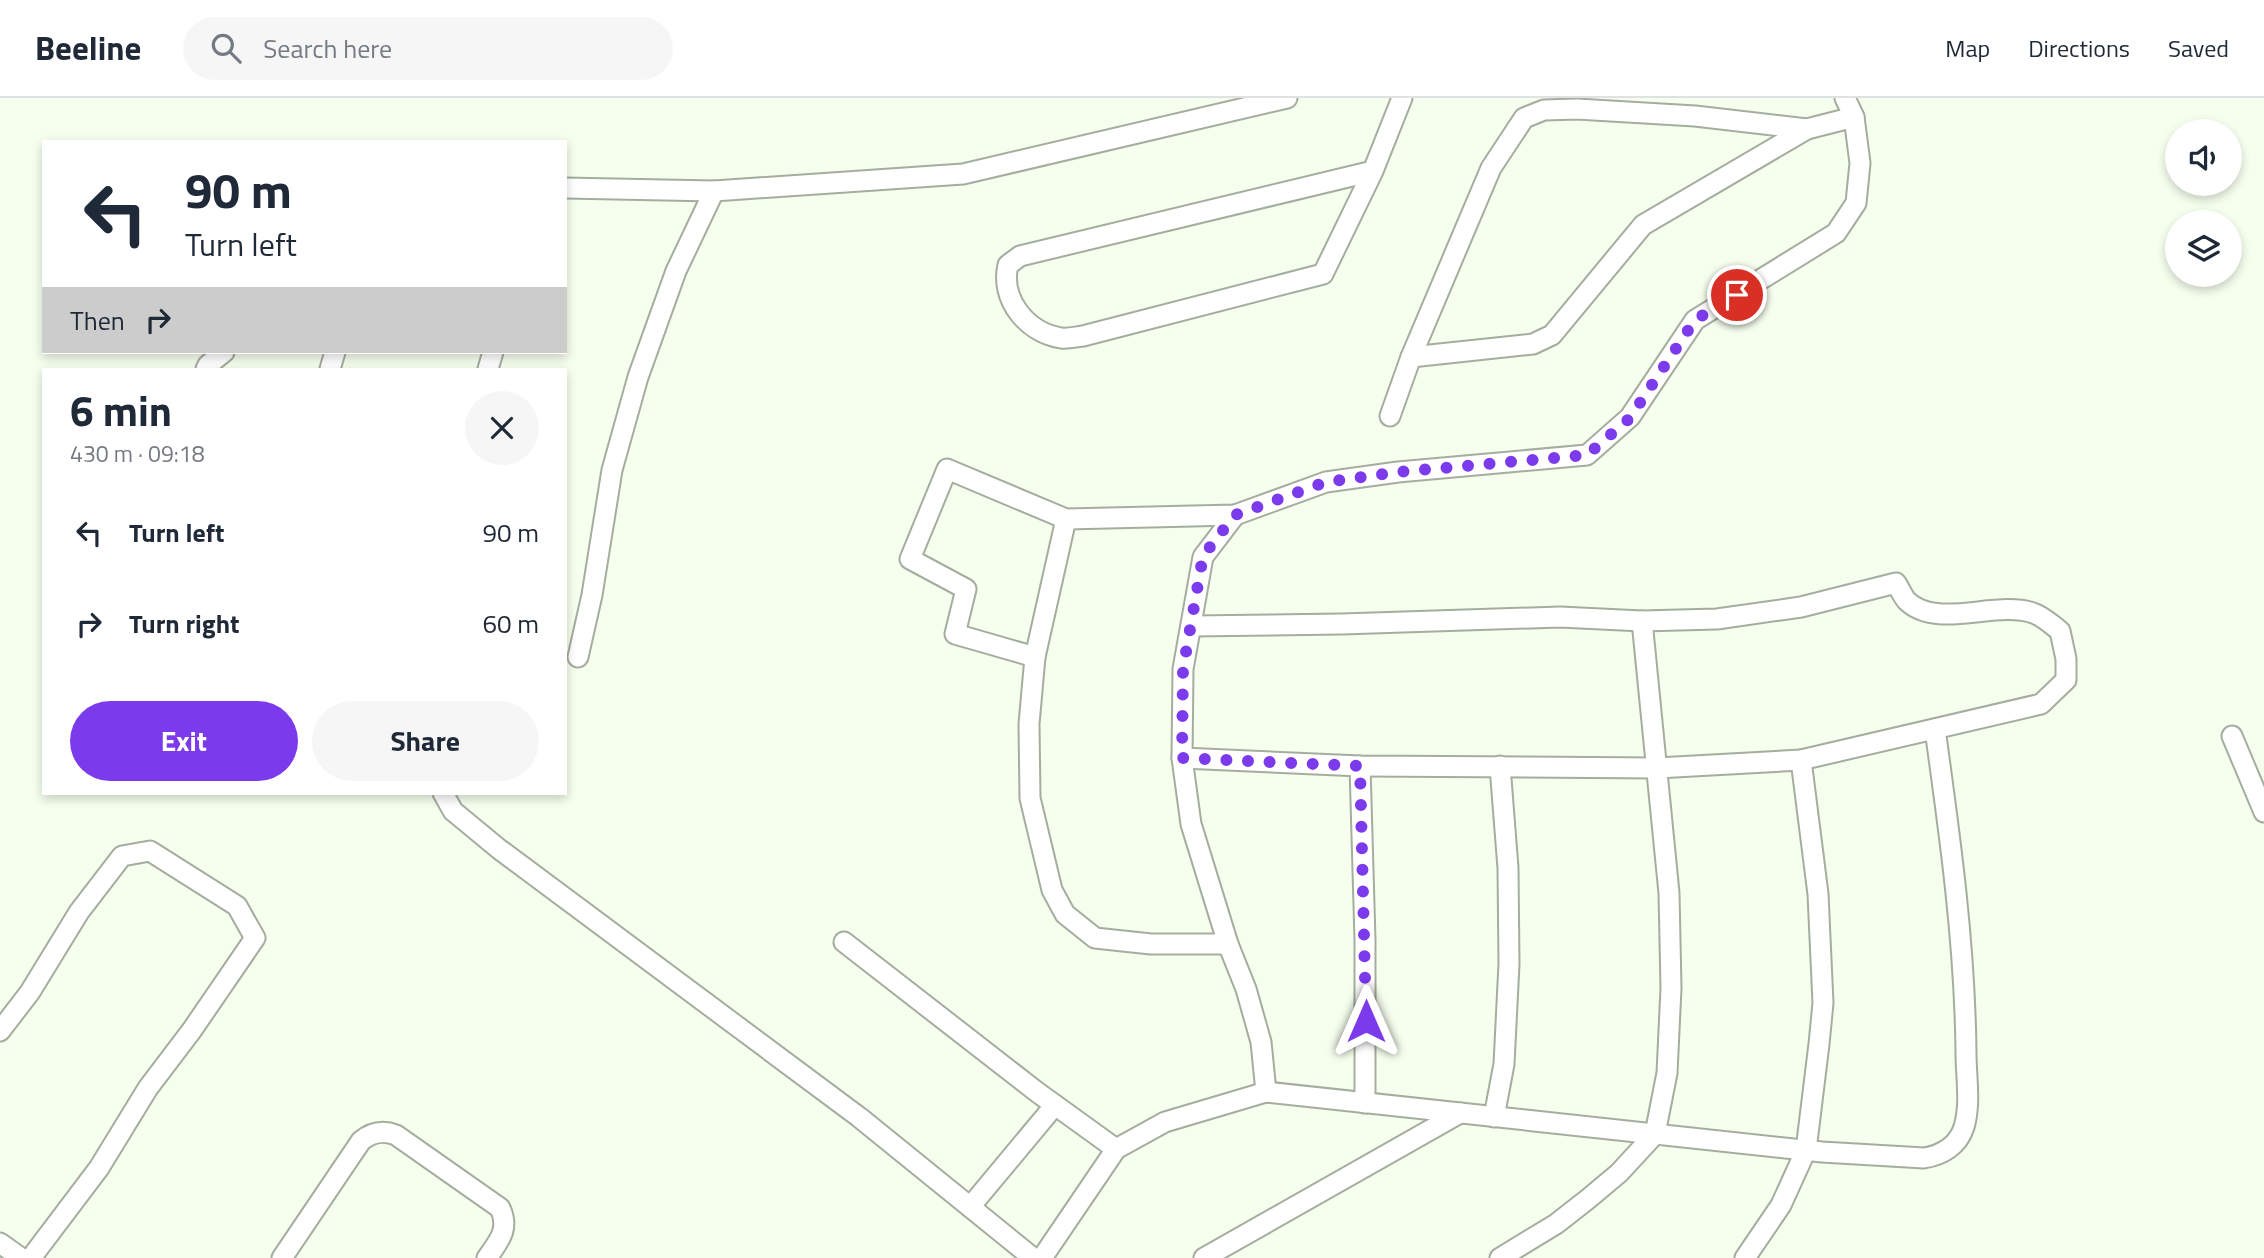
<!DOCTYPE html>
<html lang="en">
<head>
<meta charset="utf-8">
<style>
	:root { --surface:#fff; --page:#f6f6f7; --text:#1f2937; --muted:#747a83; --line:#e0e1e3; --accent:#7c3aed }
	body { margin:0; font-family:"Titillium Web",sans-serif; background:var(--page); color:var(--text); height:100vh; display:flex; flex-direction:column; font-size:26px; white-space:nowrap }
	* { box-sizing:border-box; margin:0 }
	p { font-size:23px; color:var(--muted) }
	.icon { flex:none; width:38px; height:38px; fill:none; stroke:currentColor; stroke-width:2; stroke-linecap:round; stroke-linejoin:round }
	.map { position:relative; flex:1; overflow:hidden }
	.side { position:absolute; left:42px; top:270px; width:525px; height:427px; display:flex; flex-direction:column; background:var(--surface); border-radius:0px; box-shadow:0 4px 10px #0003 }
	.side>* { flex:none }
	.banner { position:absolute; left:42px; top:42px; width:525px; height:214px; border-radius:0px; box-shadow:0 4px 10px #0003; background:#fff; color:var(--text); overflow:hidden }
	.controls { position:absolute; left:2165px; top:21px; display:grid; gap:14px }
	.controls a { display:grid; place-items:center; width:77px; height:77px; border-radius:50%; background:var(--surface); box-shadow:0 4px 10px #0003; font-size:35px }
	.pin { position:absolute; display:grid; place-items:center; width:60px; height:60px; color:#fff; margin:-30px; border:4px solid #fff; border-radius:50%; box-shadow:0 2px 7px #0007 }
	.me { position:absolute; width:77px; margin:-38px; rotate:0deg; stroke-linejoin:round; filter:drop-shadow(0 0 5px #0008) }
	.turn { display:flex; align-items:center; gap:24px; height:147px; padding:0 28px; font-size:32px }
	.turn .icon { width:91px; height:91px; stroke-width:2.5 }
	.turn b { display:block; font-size:49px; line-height:60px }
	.then { display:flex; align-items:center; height:66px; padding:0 28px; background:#0003; gap:14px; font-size:26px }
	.round { display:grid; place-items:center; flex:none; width:74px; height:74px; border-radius:37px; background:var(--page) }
	.summary { display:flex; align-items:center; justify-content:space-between; height:119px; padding:0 28px }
	h1 { font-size:42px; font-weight:700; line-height:52px }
	.primary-button { display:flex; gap:14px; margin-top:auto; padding:14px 28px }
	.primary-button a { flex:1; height:80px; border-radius:42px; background:var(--accent); color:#fff; font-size:28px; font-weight:700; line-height:80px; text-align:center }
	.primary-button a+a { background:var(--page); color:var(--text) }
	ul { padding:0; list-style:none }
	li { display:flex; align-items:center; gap:21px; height:91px; padding:0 28px }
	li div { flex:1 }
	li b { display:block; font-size:26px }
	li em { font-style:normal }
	header { display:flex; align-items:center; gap:42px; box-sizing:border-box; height:98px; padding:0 35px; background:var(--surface); border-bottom:2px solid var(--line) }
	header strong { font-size:33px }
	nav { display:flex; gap:38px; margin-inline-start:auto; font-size:24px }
	.search { width:490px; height:63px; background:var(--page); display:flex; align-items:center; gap:18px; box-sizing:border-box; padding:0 24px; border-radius:38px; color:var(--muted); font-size:26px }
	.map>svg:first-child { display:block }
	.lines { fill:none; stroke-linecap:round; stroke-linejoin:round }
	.street-casing { stroke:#a5ad9e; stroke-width:23 }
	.street { stroke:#fff; stroke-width:19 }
	.route { stroke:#7c3aed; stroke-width:12; stroke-dasharray:0 21.6 }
</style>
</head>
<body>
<header>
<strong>Beeline</strong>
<div class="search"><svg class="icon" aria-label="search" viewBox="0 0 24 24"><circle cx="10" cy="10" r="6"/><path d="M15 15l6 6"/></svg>Search here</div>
<nav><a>Map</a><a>Directions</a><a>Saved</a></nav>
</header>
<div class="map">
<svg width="2264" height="1160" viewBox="0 0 2264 1160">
	<rect width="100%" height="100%" fill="#f6feee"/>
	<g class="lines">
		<!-- street casing -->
		<g class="street-casing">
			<g id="street">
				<path d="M 1373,73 L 1020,158 L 1008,167 C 1000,201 1026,234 1061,240 C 1068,241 1075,239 1083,238 L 1323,176 L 1373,73 L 1402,0"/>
				<polyline points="565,90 714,93 963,76 1287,0"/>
				<polyline points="1411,259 1533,246 1552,237 1643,127 1807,31"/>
				<polyline points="206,271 208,267 224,254"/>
				<polyline points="330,271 335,254"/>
				<polyline points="488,271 493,254"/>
				<polyline points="1390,318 1411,259 1491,70 1524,20 1544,12 1577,11 1695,18 1807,31 1854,19"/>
				<polyline points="1235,417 1203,459 1183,571 1182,660 1191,726 1228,846 1246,891 1261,944 1266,994"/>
				<polyline points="578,559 592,497 612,372 638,279 676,173 714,93"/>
				<polyline points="1035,559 1066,421"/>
				<polyline points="2232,638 2264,714"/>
				<path d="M 1182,660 L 1360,668 L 1657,670 L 1801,662 L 2041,606 L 2066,582 L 2066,561 L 2060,533 C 2052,527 2043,518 2033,515 C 1996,502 1937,532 1907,503 C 1903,499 1900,491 1896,485 L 1801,509 L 1717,521 L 1642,523 L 1560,519 L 1342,526 L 1191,528"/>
				<polyline points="1360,668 1365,842 1365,1005"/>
				<polyline points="443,695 453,713 499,751 859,1019 1033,1160"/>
				<polyline points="844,844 1037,994 1116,1051"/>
				<polyline points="1228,846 1151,846 1095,840 1065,816 1052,792 1030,700 1029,626 1035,559 955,536 966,491 910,461 947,371 1066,421 1235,417 1326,384 1398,374 1587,357 1630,319 1695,222 1836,135 1856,105 1860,65 1854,19 1845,0"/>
				<polyline points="0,933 30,894 79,814 122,758 150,753 237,808 255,840 192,932 148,990 99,1070 31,1160"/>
				<polyline points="1494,1019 1504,966 1509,866 1508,770 1500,668"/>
				<polyline points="970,1109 1055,1007"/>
				<polyline points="0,1145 21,1160"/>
				<path d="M 282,1160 L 361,1043 C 372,1034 383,1032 396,1037 L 500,1110 C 510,1131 499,1143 487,1160"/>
				<path d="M 1042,1160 L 1116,1051 L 1165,1024 L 1266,994 L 1822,1054 L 1924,1060 C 1942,1057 1958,1048 1964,1029 C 1971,1006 1966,979 1966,955 C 1965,846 1950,739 1935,631"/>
				<polyline points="1204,1160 1460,1015"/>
				<polyline points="1500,1160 1556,1126 1588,1101 1619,1075 1655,1036 1667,975 1671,890 1669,795 1642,523"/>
				<polyline points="1745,1160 1781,1107 1806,1052 1819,946 1823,905 1818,796 1801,662"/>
			</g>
		</g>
		<!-- street -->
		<use href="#street" class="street"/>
	</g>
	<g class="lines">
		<!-- route -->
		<polyline class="route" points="1366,923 1360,668 1182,660 1183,571 1203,458 1235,417 1326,384 1398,374 1587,357 1630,320 1695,222 1737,197"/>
	</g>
</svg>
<div class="controls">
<a><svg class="icon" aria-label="sound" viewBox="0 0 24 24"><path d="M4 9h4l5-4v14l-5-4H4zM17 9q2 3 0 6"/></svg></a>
<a><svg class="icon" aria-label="layers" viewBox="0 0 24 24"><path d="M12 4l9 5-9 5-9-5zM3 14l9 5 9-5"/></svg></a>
</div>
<div class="pin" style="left:1737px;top:197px;background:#d93025"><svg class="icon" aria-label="arrive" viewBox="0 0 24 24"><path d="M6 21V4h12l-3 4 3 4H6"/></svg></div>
<svg class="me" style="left:1366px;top:923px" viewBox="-20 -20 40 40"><path d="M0-17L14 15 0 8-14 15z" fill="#7c3aed" stroke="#fff" stroke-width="4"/></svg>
<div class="banner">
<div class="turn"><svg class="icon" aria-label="left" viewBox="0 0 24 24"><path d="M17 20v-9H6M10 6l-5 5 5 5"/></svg><div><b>90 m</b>Turn left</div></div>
<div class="then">Then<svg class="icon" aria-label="right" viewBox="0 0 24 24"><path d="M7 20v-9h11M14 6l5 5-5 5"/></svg></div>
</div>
<section class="side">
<div class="summary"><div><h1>6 min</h1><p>430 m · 09:18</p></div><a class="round"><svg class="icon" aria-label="close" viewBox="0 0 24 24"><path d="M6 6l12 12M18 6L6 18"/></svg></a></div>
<ul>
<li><svg class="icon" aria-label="left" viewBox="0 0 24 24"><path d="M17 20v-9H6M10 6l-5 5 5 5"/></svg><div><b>Turn left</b></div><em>90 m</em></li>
<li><svg class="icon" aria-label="right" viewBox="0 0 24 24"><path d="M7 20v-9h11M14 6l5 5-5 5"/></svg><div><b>Turn right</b></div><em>60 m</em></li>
</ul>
<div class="primary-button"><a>Exit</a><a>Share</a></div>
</section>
</div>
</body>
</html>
